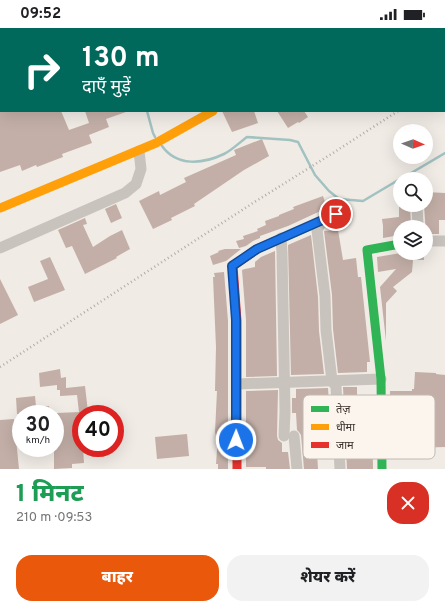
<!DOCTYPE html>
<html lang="hi">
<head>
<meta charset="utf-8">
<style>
	:root { --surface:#fff; --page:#f2f2f2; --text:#202124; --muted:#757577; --accent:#ea580c }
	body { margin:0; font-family:Overpass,"Noto Sans Devanagari",sans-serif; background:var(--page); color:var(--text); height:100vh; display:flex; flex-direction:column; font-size:15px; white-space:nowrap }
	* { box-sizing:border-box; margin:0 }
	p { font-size:13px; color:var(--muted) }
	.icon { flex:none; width:22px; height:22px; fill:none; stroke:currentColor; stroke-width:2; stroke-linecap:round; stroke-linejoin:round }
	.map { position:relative; height:441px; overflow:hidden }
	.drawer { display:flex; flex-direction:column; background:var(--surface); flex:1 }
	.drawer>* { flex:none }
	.banner { position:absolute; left:0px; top:0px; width:445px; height:84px; box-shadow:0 4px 16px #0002; background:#00695c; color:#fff; overflow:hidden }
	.needle { width:26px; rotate:92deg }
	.buttons { position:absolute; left:393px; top:96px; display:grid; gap:8px }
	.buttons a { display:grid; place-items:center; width:40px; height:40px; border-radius:50%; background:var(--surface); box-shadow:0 4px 16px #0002; font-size:20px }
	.speed { position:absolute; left:12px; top:377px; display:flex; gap:8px; font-size:20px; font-weight:700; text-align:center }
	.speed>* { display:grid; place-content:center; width:52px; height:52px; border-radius:50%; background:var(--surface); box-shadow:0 4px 16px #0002; line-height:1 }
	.speed small { font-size:10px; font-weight:400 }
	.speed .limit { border:6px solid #d22; background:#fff; color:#111 }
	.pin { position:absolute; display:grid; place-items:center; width:34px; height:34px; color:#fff; margin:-17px; border:2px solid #fff; border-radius:50%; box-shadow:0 1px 4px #0007 }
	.me { position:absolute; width:44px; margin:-22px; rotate:1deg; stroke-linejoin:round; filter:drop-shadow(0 0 3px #0008) }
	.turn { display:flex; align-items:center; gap:14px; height:84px; padding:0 16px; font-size:18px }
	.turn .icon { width:52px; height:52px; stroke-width:2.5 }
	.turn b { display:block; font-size:28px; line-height:34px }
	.round { display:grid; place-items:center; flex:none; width:42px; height:42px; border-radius:16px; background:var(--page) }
	.overview { display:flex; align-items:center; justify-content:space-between; height:68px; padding:0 16px }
	h1 { font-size:24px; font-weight:800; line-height:30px; color:#1e9e55 }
	.cta { display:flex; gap:8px; margin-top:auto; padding:8px 16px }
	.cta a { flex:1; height:46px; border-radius:16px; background:var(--accent); color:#fff; font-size:16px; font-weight:800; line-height:46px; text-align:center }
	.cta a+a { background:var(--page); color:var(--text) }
	.status { display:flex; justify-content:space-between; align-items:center; height:28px; padding:0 20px; background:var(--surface); direction:ltr }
	.status svg { height:11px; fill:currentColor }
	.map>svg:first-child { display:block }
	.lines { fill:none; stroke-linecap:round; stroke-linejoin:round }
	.stream { stroke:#a1c2c1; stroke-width:2.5 }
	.building { fill:#c3afa7 }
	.street { stroke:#c9c3be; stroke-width:11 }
	.fast { stroke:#30b455; stroke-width:9 }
	.slow { stroke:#ff9f0a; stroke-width:9 }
	.jam { stroke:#e5322d; stroke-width:9 }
	.rail { stroke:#b1aca8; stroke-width:2.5; stroke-dasharray:1 3; stroke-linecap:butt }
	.route-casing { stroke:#114b97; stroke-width:10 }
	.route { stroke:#1a73e8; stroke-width:7 }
	.key { fill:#fbf5ee; stroke:#c1bab4; stroke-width:1 }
	.key-label { font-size:11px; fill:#3b302b }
</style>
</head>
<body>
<div class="status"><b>09:52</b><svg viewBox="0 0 49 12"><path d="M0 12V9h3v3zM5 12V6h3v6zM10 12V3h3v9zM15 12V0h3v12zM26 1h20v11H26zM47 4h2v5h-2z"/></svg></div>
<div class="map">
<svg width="445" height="441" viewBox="0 0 445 441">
	<rect width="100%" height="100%" fill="#f0ebe5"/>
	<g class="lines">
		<!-- stream -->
		<g class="stream">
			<polyline points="195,1 195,0"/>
			<polyline points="147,83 153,105 155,109"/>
			<path d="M 162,118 C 177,139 203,136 224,126 C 232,122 240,114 247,109 L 290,112 L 298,114 L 315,147 L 329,163 L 339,171 L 363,173 L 400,151"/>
			<polyline points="401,151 445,125"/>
		</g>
	</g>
	<!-- building -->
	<g class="building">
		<polygon points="0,83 61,83 69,102 89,95 85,83 126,84 106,91 109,99 89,107 92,115 62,126 63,129 37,139 36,137 22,143 20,137 0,144"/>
		<polygon points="222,83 254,83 258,95 232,104"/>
		<polygon points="277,83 304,83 308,89 299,95 298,94 288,100"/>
		<polygon points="262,111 269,128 244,142 194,176 195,178 171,190 172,192 153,201 139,173 159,163 160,167 186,154 184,150 236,127 234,122"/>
		<polygon points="426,164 445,165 445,192 439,192 439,206 426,206 424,177 426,177"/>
		<polygon points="323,168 327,180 288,198 260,208 260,210 253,213 246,218 239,220 236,213 244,211 243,208 258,203 257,201 266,197 265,193 279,188 279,187 294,181 293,179"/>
		<polygon points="116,176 122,190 111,195 105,181"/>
		<polygon points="399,177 410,177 411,199 400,199 400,207 383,210 383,198 382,191 399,189"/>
		<polygon points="85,190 87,196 83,197 93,219 110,208 122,202 130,221 116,229 117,230 85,246 72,218 66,220 58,202"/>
		<polygon points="338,202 343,232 356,230 358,249 361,249 370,334 367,334 367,344 338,345 333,301 332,267 324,203"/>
		<polygon points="311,207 318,269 319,303 324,346 291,347 288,217"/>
		<polygon points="225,221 241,221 226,233 213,237 210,228 219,224 218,223"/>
		<polygon points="275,223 277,348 246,349 246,292 242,242 245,241 255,239 255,234 261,229"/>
		<polygon points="401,225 424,225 424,232 413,232 412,244 393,259 397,263 386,275 386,313 380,259 396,241 378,244 377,229"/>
		<polygon points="50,229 65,262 34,274 28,259 48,251 40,233"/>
		<polygon points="224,244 228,293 228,441 218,441 218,436 216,436 218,408 216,408 215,404 217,363 215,363 216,319 213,249 215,249 214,245"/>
		<polygon points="0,251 18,287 0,296"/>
		<polygon points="60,341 61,350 66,349 66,360 85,358 88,384 79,384 77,367 60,368 60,362 57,362 57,357 40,359 39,345"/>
		<polygon points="415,344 436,345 436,346 445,347 445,419 413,420 413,415 391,416 390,363 412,363 412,361 414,361"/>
		<polygon points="343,359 357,359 357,370 372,370 373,441 347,441"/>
		<polygon points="328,360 332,424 317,424 318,441 304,441 301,407 299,404 297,402 296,385 292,385 292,370 296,370 296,361"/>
		<polygon points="278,362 277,408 278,412 282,415 282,424 288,424 290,441 266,441 266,439 246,439 246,363"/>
		<polygon points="35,368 36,379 49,378 50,386 17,386 16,370"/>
		<polygon points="80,384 81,398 81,420 83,420 84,435 72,436 72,440 54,441 54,420 55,420 55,414 58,414 57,385"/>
		<polygon points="14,391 19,441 0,441 0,392"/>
		<polygon points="187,406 189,428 157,431 155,409"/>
	</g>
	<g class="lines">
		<!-- street -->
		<g class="street">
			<polyline points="341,1 343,0"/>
			<polyline points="417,177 418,199"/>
			<polyline points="322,193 317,202 325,268 326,302 332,353 336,358 340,441"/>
			<polyline points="281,210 282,225 285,383 284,408"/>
			<polyline points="426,213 445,213"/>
			<polyline points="0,220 125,165 136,156 141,141 139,123"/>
			<polyline points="237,356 381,351"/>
			<polyline points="294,408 297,441"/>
		</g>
		<!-- fast -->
		<g class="fast">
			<polyline points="273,214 337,186"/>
			<polyline points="382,441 381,351 367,222 400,216"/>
		</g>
		<!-- slow -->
		<polyline class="slow" points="0,180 156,115 213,83"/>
		<!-- jam -->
		<polyline class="jam" points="237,441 237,293 233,238 257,221 273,214"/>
		<!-- rail -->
		<g class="rail">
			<polyline points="444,53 445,52"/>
			<polyline points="0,339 253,175 333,125 398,83"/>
		</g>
	</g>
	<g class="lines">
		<!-- route casing -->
		<g class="route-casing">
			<polyline id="route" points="236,412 236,292 232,238 257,221 336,186"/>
		</g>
		<!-- route -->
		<use href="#route" class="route"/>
	</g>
	<!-- legend -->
	<rect x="303" y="367" width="132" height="64" rx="6" class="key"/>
	<rect x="311" y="378" width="18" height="6" fill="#30b455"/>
	<rect x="311" y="396" width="18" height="6" fill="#ff9f0a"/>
	<rect x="311" y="414" width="18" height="6" fill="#e5322d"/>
	<g class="key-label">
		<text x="336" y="385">तेज़</text>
		<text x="336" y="403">धीमा</text>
		<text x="336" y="421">जाम</text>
	</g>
</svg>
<div class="buttons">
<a><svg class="needle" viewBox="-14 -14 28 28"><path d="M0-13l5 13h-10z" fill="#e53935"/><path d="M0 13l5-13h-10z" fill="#757577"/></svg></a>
<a><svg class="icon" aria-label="search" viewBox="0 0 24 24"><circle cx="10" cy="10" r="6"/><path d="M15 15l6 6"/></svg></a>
<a><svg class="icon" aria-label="layers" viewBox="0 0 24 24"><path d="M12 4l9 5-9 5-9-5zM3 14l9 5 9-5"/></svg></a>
</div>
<div class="speed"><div>30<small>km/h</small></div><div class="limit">40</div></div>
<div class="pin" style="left:336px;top:186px;background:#d93025"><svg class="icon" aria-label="arrive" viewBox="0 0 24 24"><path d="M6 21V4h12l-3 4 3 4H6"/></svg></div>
<svg class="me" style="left:236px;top:412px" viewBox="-20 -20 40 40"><circle r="17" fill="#1a73e8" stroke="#fff" stroke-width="3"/><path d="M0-11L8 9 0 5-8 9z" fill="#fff"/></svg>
<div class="banner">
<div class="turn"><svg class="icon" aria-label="right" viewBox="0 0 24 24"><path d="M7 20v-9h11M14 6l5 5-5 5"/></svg><div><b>130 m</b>दाएँ मुड़ें</div></div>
</div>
</div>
<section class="drawer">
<div class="overview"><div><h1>1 मिनट</h1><p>210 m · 09:53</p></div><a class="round" style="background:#d93025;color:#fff"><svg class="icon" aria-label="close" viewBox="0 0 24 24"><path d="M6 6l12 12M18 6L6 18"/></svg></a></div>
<div class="cta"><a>बाहर</a><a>शेयर करें</a></div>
</section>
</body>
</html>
